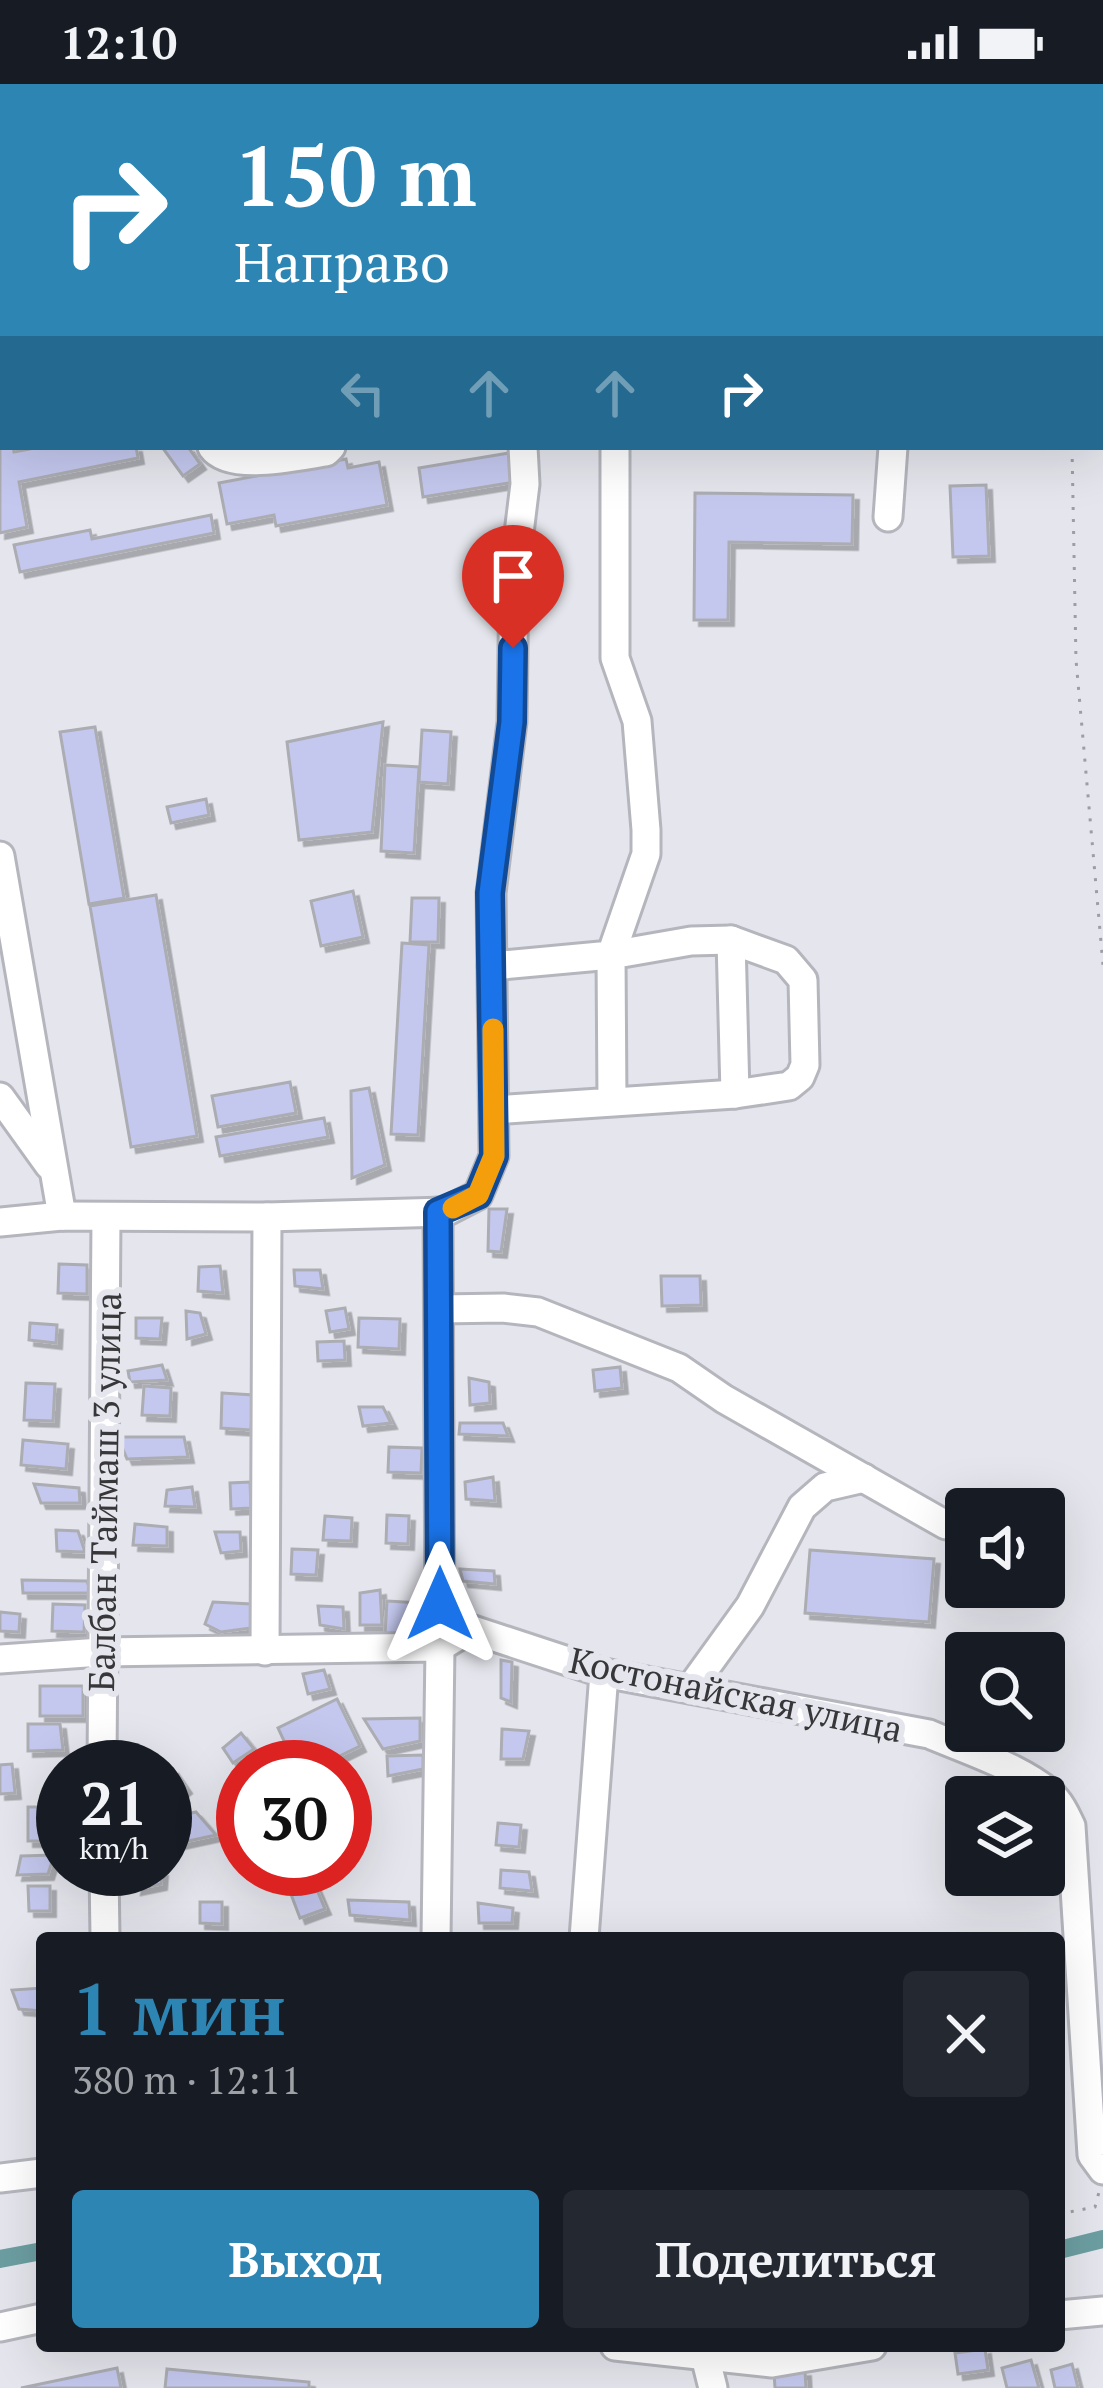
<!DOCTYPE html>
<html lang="ru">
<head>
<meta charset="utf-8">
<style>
	:root { --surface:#171b24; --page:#242831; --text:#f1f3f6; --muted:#9ea1a6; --accent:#2d85b4 }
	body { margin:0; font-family:"PT Serif",serif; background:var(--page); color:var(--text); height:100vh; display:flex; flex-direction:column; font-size:45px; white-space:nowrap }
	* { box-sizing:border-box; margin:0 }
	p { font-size:39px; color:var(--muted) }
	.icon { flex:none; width:66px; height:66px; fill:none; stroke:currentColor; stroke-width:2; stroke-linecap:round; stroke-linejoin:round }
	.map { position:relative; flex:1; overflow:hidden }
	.drawer { position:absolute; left:36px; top:1848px; width:1029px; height:420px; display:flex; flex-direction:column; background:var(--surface); border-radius:12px; box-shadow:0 12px 48px #0002 }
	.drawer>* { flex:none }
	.banner { position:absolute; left:0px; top:0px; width:1104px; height:366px; box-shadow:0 12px 48px #0002; background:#2d85b4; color:#fff; overflow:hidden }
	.fabs { position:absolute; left:945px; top:1404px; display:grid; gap:24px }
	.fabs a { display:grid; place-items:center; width:120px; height:120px; border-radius:12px; background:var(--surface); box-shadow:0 12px 48px #0002; font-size:60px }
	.speed { position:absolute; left:36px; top:1656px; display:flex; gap:24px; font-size:60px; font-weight:700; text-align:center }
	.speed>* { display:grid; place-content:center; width:156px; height:156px; border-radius:50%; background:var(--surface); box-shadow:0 12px 48px #0002; line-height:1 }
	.speed small { font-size:30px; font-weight:400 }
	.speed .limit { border:18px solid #d22; background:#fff; color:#111 }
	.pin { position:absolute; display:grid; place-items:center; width:102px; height:102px; color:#fff; margin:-123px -51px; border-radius:50% 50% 50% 0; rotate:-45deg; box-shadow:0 0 12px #0007 }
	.pin .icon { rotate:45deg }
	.me { position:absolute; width:132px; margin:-66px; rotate:0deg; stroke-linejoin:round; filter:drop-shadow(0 0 9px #0008) }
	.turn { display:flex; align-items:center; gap:42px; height:252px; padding:0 36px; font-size:54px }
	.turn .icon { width:156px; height:156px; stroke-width:2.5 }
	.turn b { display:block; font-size:84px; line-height:102px }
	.lanes { display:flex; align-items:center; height:114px; padding:0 36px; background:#0003; justify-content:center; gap:60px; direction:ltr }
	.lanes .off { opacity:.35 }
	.round { display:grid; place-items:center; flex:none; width:126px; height:126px; border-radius:12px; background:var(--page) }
	.overview { display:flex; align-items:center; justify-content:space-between; height:204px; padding:0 36px }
	h1 { font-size:72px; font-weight:600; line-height:90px; color:var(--accent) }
	.action { display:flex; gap:24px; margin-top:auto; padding:24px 36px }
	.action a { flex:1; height:138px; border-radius:12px; background:var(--accent); color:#fff; font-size:48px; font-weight:600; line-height:138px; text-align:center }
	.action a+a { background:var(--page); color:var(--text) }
	.status { display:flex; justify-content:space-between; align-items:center; height:84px; padding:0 60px; background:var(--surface); direction:ltr }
	.status svg { height:33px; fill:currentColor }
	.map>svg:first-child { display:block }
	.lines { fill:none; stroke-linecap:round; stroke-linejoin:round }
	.canal { stroke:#6c9ea1; stroke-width:18 }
	.building { fill:#c4c8ee; stroke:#acadb3; stroke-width:3; filter:url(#shadow) }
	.minor-casing { stroke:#b5b6bd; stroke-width:33 }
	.path { stroke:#9d9ea3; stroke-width:3; stroke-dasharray:3 9; stroke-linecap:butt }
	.minor { stroke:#fff; stroke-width:27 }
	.route-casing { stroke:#114b97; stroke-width:30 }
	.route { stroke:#1a73e8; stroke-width:21 }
	.slow { stroke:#f59e0b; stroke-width:21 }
	.labels { text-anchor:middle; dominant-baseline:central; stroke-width:12; stroke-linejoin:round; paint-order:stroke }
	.street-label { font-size:36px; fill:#37373a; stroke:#e5e6ed }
</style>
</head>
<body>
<div class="status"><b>12:10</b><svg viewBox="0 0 49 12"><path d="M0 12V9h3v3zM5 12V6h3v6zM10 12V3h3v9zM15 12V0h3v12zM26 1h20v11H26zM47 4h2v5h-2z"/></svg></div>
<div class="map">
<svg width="1103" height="2304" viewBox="0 0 1103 2304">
	<defs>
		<filter id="shadow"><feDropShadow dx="5.5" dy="5.5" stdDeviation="0" flood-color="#0004"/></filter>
	</defs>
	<rect width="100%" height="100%" fill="#e5e6ed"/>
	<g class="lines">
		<!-- canal -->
		<g class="canal">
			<polyline points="1059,2166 1103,2155"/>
			<polyline points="0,2175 42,2167"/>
		</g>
	</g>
	<!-- building -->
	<g class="building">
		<rect x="682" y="0" width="189" height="3"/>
		<polygon points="0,322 3,322 3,363 13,363 14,368 40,363 136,363 138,374 19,398 27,443 0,449"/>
		<polygon points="162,363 188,363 200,380 183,392"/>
		<polygon points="509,369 514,398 423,413 419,384"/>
		<polygon points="346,375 348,384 379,378 387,421 276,442 274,431 227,440 219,399"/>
		<polygon points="986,401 989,472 953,473 950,402"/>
		<polygon points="695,409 853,411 852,460 729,458 728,536 694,536"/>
		<polygon points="211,431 214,449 20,488 14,461 90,446 92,455"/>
		<polygon points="383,638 372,748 299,756 287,658"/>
		<polygon points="95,643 124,814 89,820 60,648"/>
		<polygon points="422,646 451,648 448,700 419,698"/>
		<polygon points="385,681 419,683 414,769 381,767"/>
		<polygon points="206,715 209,731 171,739 167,723"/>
		<polygon points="353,807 363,853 321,862 311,817"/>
		<polygon points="156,811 197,1052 131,1063 90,822"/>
		<polygon points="412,814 439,814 438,858 410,858"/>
		<polygon points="402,859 429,861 418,1051 391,1050"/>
		<polygon points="290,998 296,1029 218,1043 212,1012"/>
		<polygon points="369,1004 385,1081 352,1094 351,1007"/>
		<polygon points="324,1034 328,1053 220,1072 216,1053"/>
		<polygon points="489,1125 507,1125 501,1168 488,1167"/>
		<polygon points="59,1180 87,1181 87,1210 58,1209"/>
		<polygon points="220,1182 223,1209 198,1207 199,1183"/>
		<polygon points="294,1186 320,1186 323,1205 295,1202"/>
		<polygon points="661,1192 700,1192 701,1221 662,1222"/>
		<polygon points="345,1224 349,1245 330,1248 326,1227"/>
		<polygon points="186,1227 200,1229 206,1250 187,1255"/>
		<polygon points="136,1234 162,1234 160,1255 136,1254"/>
		<polygon points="359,1234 400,1235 399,1265 358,1263"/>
		<polygon points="30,1239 57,1241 56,1259 29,1256"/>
		<polygon points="344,1257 345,1276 318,1277 317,1258"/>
		<polygon points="162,1281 167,1296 130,1298 128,1287"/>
		<polygon points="620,1283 622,1304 595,1307 593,1286"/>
		<polygon points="469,1294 489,1298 490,1319 470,1321"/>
		<polygon points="26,1299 55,1300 53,1337 24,1336"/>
		<polygon points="144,1302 171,1304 170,1332 142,1331"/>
		<polygon points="222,1309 253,1311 251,1346 221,1344"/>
		<polygon points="359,1323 383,1323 391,1339 363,1342"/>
		<polygon points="460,1339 503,1339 508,1352 459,1350"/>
		<polygon points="118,1353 184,1353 188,1373 127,1375"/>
		<polygon points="23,1356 68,1360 66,1385 21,1381"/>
		<polygon points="389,1363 422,1364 421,1389 388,1388"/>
		<polygon points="493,1393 495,1417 466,1415 465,1398"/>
		<polygon points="250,1398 251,1424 231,1425 230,1399"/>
		<polygon points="34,1400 79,1404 80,1419 41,1419"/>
		<polygon points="192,1403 195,1423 165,1422 167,1406"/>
		<polygon points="387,1431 409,1432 408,1460 386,1459"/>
		<polygon points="325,1432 352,1434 351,1457 323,1456"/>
		<polygon points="135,1440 167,1443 167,1462 133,1461"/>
		<polygon points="56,1446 78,1447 85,1468 57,1467"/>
		<polygon points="215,1448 240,1448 241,1467 221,1469"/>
		<polygon points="292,1465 318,1466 316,1491 291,1490"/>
		<polygon points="810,1466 934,1475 929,1538 805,1529"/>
		<polygon points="460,1485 494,1487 495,1500 463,1497"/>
		<polygon points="22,1496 87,1497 91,1509 23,1509"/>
		<polygon points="380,1506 382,1541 360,1541 360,1509"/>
		<polygon points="387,1517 420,1519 418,1553 385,1551"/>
		<polygon points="213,1518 251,1520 258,1543 221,1548 205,1540"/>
		<polygon points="53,1520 85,1521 84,1548 52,1547"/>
		<polygon points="318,1522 343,1523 344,1545 320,1541"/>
		<polygon points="0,1528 20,1530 19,1548 0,1547"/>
		<polygon points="501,1576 512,1578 511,1618 501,1614"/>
		<polygon points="324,1586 330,1605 308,1610 303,1590"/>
		<rect x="40" y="1602" width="43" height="30"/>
		<polygon points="337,1615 360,1662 317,1683 296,1683 278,1644"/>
		<polygon points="420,1634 420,1657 383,1665 364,1635"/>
		<polygon points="28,1640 60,1640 63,1666 28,1667"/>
		<polygon points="502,1645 529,1647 523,1675 501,1675"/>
		<polygon points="241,1649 254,1665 233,1679 223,1664"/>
		<polygon points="423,1671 423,1685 388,1692 387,1672"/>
		<polygon points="12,1680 15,1709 0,1710 0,1681"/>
		<polygon points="173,1685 186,1704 169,1718 165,1712 165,1689"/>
		<rect x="28" y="1723" width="22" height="34"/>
		<polygon points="196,1728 216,1751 179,1759 182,1731"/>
		<polygon points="498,1739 521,1741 519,1763 496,1761"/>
		<polygon points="54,1771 48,1790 17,1791 21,1772"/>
		<polygon points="140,1786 162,1787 161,1800 136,1805"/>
		<polygon points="501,1786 529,1788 532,1807 500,1804"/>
		<polygon points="314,1799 325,1825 300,1834 289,1805"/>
		<polygon points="28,1802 50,1802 50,1827 29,1827"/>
		<polygon points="348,1816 409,1818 410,1836 350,1831"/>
		<polygon points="200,1818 222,1818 222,1840 200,1839"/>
		<polygon points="478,1819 513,1824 512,1839 479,1839"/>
		<polygon points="42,1904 42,1927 19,1925 12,1906"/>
		<polygon points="985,2265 988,2286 958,2290 955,2269"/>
		<polygon points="1031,2276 1039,2304 1007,2304 1002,2284"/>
		<polygon points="1072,2280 1078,2304 1055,2304 1051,2286"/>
		<polygon points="117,2284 121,2304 21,2304"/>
		<polygon points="167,2285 309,2298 309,2304 165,2304"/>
		<polygon points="805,2287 806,2304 775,2304 774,2289"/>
	</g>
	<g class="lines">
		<!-- minor casing -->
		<g class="minor-casing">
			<g id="minor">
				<polyline points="136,0 138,3"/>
				<polyline points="496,0 497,3"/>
				<polyline points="621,3 621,0"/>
				<polyline points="977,3 977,0"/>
				<polyline points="0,113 3,115"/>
				<polyline points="0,220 3,224"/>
				<path d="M 212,363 C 230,388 298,372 326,368 L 331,363"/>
				<polyline points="888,433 893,363"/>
				<polyline points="0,772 62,1132"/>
				<polyline points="731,856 735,1010"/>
				<polyline points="492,882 611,871 646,770 646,746 637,637 615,574 615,363"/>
				<polyline points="0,1013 49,1081"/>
				<polyline points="494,1026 735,1010 789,1002 800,993 805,981 803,896 786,876 731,856 691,857 611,871 612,1018"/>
				<polyline points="0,1138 62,1132 267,1133 445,1128 478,1111 494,1072 491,809 512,638 514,490 525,400 523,363"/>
				<polyline points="440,1225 503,1224 538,1228 679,1284 724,1315 946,1441"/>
				<polyline points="265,1567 267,1133"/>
				<path d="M 0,1575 L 101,1568 L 440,1563 L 470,1545 L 604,1589 L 929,1650 C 963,1665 1035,1688 1057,1717 C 1063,1724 1067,1734 1071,1742 L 1092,2071 L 1103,2086"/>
				<polyline points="690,1605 750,1522 802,1423 825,1403 864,1394"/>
				<polyline points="102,1683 106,1133"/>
				<polyline points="104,1785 105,1854"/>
				<polyline points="436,1854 440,1563 438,1128"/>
				<polyline points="584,1854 604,1589"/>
				<polyline points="0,2094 42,2089"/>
				<polyline points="1059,2231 1103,2227"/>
				<polyline points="0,2243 42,2234"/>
				<polyline points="615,2262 772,2279 872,2262"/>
				<polyline points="705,2272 713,2304"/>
			</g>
		</g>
		<!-- path -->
		<g class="path">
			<polyline points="1048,0 1049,3"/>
			<polyline points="1072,363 1076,576 1103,881"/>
			<polyline points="1059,2130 1095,2123 1099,2108"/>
		</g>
		<!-- minor -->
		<use href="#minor" class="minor"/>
	</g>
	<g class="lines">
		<!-- route casing -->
		<g class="route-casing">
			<polyline id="route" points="440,1520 438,1128 478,1111 494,1072 490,809 512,638 513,564"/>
		</g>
		<!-- route -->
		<use href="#route" class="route"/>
		<!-- slow -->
		<polyline class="slow" points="453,1124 478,1111 494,1072 493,945"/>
	</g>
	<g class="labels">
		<!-- street labels -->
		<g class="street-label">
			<text transform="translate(104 1408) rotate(-89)">Балбан Таймаш 3 улица</text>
			<text transform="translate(736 1610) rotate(12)">Костонайская улица</text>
		</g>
	</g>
</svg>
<div class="fabs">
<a><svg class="icon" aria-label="sound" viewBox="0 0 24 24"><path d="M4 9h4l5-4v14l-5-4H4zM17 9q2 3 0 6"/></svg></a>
<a><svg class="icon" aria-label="search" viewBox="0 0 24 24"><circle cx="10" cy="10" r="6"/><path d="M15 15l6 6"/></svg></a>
<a><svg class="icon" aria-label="layers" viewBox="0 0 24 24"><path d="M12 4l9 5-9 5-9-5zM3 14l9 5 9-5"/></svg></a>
</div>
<div class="speed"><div>21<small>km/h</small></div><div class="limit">30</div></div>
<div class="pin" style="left:513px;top:564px;background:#d93025"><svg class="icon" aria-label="arrive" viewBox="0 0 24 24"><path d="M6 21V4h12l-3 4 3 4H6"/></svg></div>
<svg class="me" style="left:440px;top:1520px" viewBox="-20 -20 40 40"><path d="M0-17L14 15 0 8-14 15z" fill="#1a73e8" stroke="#fff" stroke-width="4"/></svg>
<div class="banner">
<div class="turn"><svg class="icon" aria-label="right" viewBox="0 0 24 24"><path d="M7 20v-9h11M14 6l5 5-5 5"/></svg><div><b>150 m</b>Направо</div></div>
<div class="lanes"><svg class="icon off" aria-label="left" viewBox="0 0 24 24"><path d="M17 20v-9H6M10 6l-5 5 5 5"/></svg><svg class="icon off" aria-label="ahead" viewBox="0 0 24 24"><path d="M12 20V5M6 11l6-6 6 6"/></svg><svg class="icon off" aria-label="ahead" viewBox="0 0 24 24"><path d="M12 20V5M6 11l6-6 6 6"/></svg><svg class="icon" aria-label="right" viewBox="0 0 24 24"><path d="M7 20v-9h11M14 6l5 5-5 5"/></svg></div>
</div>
<section class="drawer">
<div class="overview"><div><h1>1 мин</h1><p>380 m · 12:11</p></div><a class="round"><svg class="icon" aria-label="close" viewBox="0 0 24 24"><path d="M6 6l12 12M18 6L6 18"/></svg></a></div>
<div class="action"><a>Выход</a><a>Поделиться</a></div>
</section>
</div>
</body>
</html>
